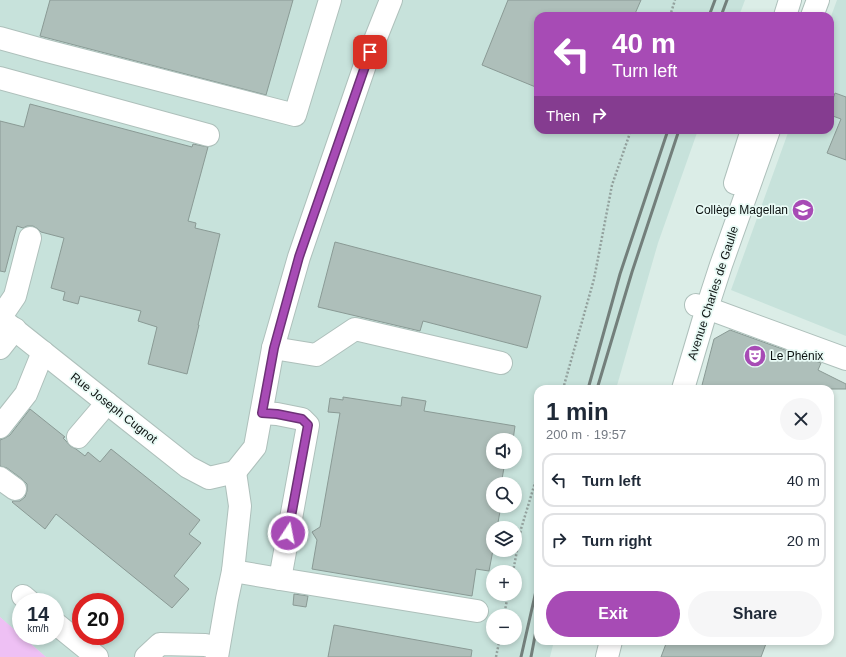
<!DOCTYPE html>
<html lang="en">
<head>
<meta charset="utf-8">
<style>
	:root { --surface:#fff; --page:#f6f6f7; --text:#1f2937; --muted:#747a83; --line:#e0e1e3; --accent:#a74bb5 }
	body { margin:0; font-family:Helvetica,sans-serif; background:var(--page); color:var(--text); height:100vh; display:flex; flex-direction:column; font-size:15px; white-space:nowrap }
	* { box-sizing:border-box; margin:0 }
	p { font-size:13px; color:var(--muted) }
	.icon { flex:none; width:22px; height:22px; fill:none; stroke:currentColor; stroke-width:2; stroke-linecap:round; stroke-linejoin:round }
	.map { position:relative; flex:1; overflow:hidden }
	.side { position:absolute; left:534px; top:385px; width:300px; height:260px; display:flex; flex-direction:column; background:var(--surface); border-radius:12px; box-shadow:0 2px 6px #0003 }
	.side>* { flex:none }
	.hud { position:absolute; left:534px; top:12px; width:300px; height:122px; border-radius:12px; box-shadow:0 2px 6px #0003; background:#a74bb5; color:#fff; overflow:hidden }
	.tools { position:absolute; left:486px; top:433px; display:grid; gap:8px }
	.tools a { display:grid; place-items:center; width:36px; height:36px; border-radius:50%; background:var(--surface); box-shadow:0 2px 6px #0003; font-size:20px }
	.speed { position:absolute; left:12px; top:593px; display:flex; gap:8px; font-size:20px; font-weight:700; text-align:center }
	.speed>* { display:grid; place-content:center; width:52px; height:52px; border-radius:50%; background:var(--surface); box-shadow:0 2px 6px #0003; line-height:1 }
	.speed small { font-size:10px; font-weight:400 }
	.speed .limit { border:6px solid #d22; background:#fff; color:#111 }
	.pin { position:absolute; display:grid; place-items:center; width:34px; height:34px; color:#fff; margin:-17px; border-radius:8px; box-shadow:0 2px 6px #0006 }
	.me { position:absolute; width:44px; margin:-22px; rotate:11deg; stroke-linejoin:round; filter:drop-shadow(0 0 3px #0008) }
	.turn { display:flex; align-items:center; gap:14px; height:84px; padding:0 12px; font-size:18px }
	.turn .icon { width:52px; height:52px; stroke-width:2.5 }
	.turn b { display:block; font-size:28px; line-height:34px }
	.then { display:flex; align-items:center; height:38px; padding:0 12px; background:#0003; gap:8px; font-size:15px }
	.round { display:grid; place-items:center; flex:none; width:42px; height:42px; border-radius:21px; background:var(--page) }
	.summary { display:flex; align-items:center; justify-content:space-between; height:68px; padding:0 12px }
	h1 { font-size:24px; font-weight:800; line-height:30px }
	.cta { display:flex; gap:8px; margin-top:auto; padding:8px 12px }
	.cta a { flex:1; height:46px; border-radius:24px; background:var(--accent); color:#fff; font-size:16px; font-weight:800; line-height:46px; text-align:center }
	.cta a+a { background:var(--page); color:var(--text) }
	ul { padding:0; list-style:none }
	li { display:flex; align-items:center; gap:12px; height:54px; margin:0 8px 6px; padding:0 4px; border:2px solid var(--line); border-radius:12px }
	li div { flex:1 }
	li b { display:block; font-size:15px }
	li em { font-style:normal }
	.map>svg:first-child { display:block }
	.built { fill:#c7e2db; fill-rule:evenodd }
	.green { fill:#eec0f4 }
	.building { fill:#aebfba; stroke:#8a9a95 }
	.lines { fill:none; stroke-linecap:round; stroke-linejoin:round }
	.minor-casing { stroke:#aec0bb; stroke-width:24 }
	.major-casing { stroke:#aec0bb; stroke-width:24 }
	.path { stroke:#93a19d; stroke-width:2.5; stroke-dasharray:2 2; stroke-linecap:butt }
	.minor { stroke:#fff; stroke-width:22 }
	.major { stroke:#fff; stroke-width:22 }
	.rail { stroke:#737f7b; stroke-width:3 }
	.route-casing { stroke:#6d3176; stroke-width:10 }
	.route { stroke:#a74bb5; stroke-width:7 }
	.labels { text-anchor:middle; dominant-baseline:central; stroke-width:3.5; stroke-linejoin:round; paint-order:stroke }
	.poi-label { font-size:12px; fill:#0d1312; stroke:#e8faf5; text-anchor:end }
	.street-label { font-size:12px; fill:#0d1312; stroke:#e8faf5 }
</style>
</head>
<body>
<div class="map">
<svg width="846" height="657" viewBox="0 0 846 657">
	<rect width="100%" height="100%" fill="#dbede7"/>
	<!-- built -->
	<g class="built">
		<path d="M 0,0 L 745,0 L 739,16 L 538,16 L 538,130 L 698,130 L 658,243 L 616,389 L 538,389 L 538,641 L 554,641 L 550,657 L 46,657 L 22,636 L 55,636 L 55,602 L 21,602 L 21,636 L 0,617 ZM 493,440 L 515,440 L 515,462 L 493,462 ZM 493,484 L 515,484 L 515,506 L 493,506 ZM 493,528 L 515,528 L 515,550 L 493,550 ZM 493,572 L 515,572 L 515,594 L 493,594 ZM 81,602 L 115,602 L 115,636 L 81,636 ZM 493,616 L 515,616 L 515,638 L 493,638 Z"/>
		<polygon points="837,0 846,0 846,336 731,290 789,130 830,130 830,19"/>
	</g>
	<!-- green -->
	<polygon class="green" points="0,617 46,657 0,657"/>
	<!-- building -->
	<g class="building">
		<polygon points="50,0 293,0 266,95 40,36"/>
		<polygon points="508,0 641,0 634,16 538,16 538,88 482,65"/>
		<polygon points="835,93 846,97 846,160 827,153 841,119 830,115 830,107"/>
		<polygon points="30,104 192,147 193,144 208,147 188,221 196,223 195,228 220,234 198,325 199,325 187,374 148,364 157,327 138,321 141,311 80,296 78,304 63,300 65,292 51,288 64,238 41,232 38,229 33,226 27,226 23,228 17,226 5,272 0,271 0,121 24,127"/>
		<polygon points="335,242 541,296 527,348 423,321 420,331 318,307"/>
		<polygon points="730,330 821,363 818,370 846,384 846,389 701,389 714,339"/>
		<polygon points="343,397 401,406 402,397 426,401 424,411 515,426 513,440 493,440 493,462 505,462 502,479 505,480 505,484 493,484 493,506 501,506 497,528 493,528 493,550 489,571 476,569 472,596 312,569 317,540 312,532 320,527 340,413 328,412 330,398 343,400"/>
		<polygon points="30,409 65,437 63,438 66,441 70,446 76,449 85,456 88,452 100,462 111,449 200,520 189,534 201,543 174,576 189,589 172,608 56,514 45,529 12,502 13,501 20,501 25,497 27,491 27,484 22,479 7,468 0,466 0,440 5,438 10,435"/>
		<polygon points="294,594 308,596 306,607 293,605"/>
		<polygon points="334,625 472,650 471,657 328,657"/>
		<polygon points="667,641 767,641 761,657 661,657"/>
	</g>
	<g class="lines">
		<!-- minor casing -->
		<g class="minor-casing">
			<g id="minor">
				<polyline points="0,38 43,50 295,115 330,0"/>
				<polyline points="0,78 208,135"/>
				<polyline points="696,305 707,308 846,359"/>
				<polyline points="0,318 107,403 188,467 209,478 235,472"/>
				<polyline points="0,318 15,296 30,238"/>
				<polyline points="0,348 15,329"/>
				<polyline points="273,348 316,355 355,329 501,363"/>
				<polyline points="262,413 277,414 302,419 308,425 280,579 477,611"/>
				<polyline points="0,427 26,394 43,352"/>
				<polyline points="78,437 107,403"/>
				<polyline points="235,472 255,447 273,348 299,257 365,65 391,0"/>
				<polyline points="0,478 15,489"/>
				<polyline points="233,571 280,579"/>
				<polyline points="23,596 30,602"/>
				<polyline points="55,623 97,657"/>
				<polyline points="146,657 160,644 205,645 218,648"/>
				<polyline points="217,657 227,599 233,571 240,506 235,472"/>
			</g>
		</g>
		<!-- major casing -->
		<g class="major-casing">
			<g id="major">
				<polyline points="785,16 790,0"/>
				<polyline points="812,16 818,0"/>
				<polyline points="735,183 752,130"/>
				<polyline points="683,389 707,308 721,265 769,130"/>
				<polyline points="607,657 611,641"/>
			</g>
		</g>
		<!-- path -->
		<g class="path">
			<polyline points="670,16 675,0"/>
			<polyline points="563,389 594,279 612,185 631,130"/>
			<polyline points="513,572 521,529 538,473"/>
			<polyline points="504,616 508,594"/>
			<polyline points="496,657 500,638"/>
		</g>
		<!-- minor -->
		<use href="#minor" class="minor"/>
		<!-- major -->
		<use href="#major" class="major"/>
		<!-- rail -->
		<g class="rail">
			<polyline points="709,16 715,0"/>
			<polyline points="721,16 727,0"/>
			<polyline points="588,389 620,274 668,130"/>
			<polyline points="597,389 632,272 679,130"/>
			<polyline points="521,657 538,582"/>
			<polyline points="531,657 538,620"/>
		</g>
	</g>
	<g class="lines">
		<!-- route casing -->
		<g class="route-casing">
			<polyline id="route" points="288,533 308,425 302,419 277,414 262,413 274,348 299,257 370,52"/>
		</g>
		<!-- route -->
		<use href="#route" class="route"/>
	</g>
	<!-- icons -->
	<defs>
		<g id="school-disc" transform="scale(1.15)"><circle r="9.5" fill="#a74bb5" stroke="#e8faf5"/><path d="M0-5L7-2L0 1L-7-2ZM-4 1L0 2.5L4 1V4Q0 6-4 4Z" fill="#fff"/></g>
		<g id="theatre-disc" transform="scale(1.15)"><circle r="9.5" fill="#a74bb5" stroke="#e8faf5"/><path d="M-5-5.5Q0-4 5-5.5V0Q5 5 0 6Q-5 5-5 0ZM-3.3-2.5H-1v1.5H-3.3ZM1-2.5H3.3v1.5H1ZM-2.8 1Q0 5.5 2.8 1Z" fill="#fff"/></g>
	</defs>
	<g fill-rule="evenodd">
		<use href="#school-disc" x="803" y="210"/>
		<use href="#theatre-disc" x="755" y="356"/>
	</g>
	<g class="labels">
		<!-- poi labels -->
		<g class="poi-label">
			<text x="788" y="210">Collège Magellan</text>
			<text x="770" y="356" text-anchor="start">Le Phénix</text>
		</g>
		<!-- street labels -->
		<g class="street-label">
			<text transform="translate(713 293) rotate(-72)">Avenue Charles de Gaulle</text>
			<text transform="translate(114 408) rotate(38)">Rue Joseph Cugnot</text>
		</g>
	</g>
</svg>
<div class="tools">
<a><svg class="icon" aria-label="sound" viewBox="0 0 24 24"><path d="M4 9h4l5-4v14l-5-4H4zM17 9q2 3 0 6"/></svg></a>
<a><svg class="icon" aria-label="search" viewBox="0 0 24 24"><circle cx="10" cy="10" r="6"/><path d="M15 15l6 6"/></svg></a>
<a><svg class="icon" aria-label="layers" viewBox="0 0 24 24"><path d="M12 4l9 5-9 5-9-5zM3 14l9 5 9-5"/></svg></a>
<a>+</a>
<a>−</a>
</div>
<div class="speed"><div>14<small>km/h</small></div><div class="limit">20</div></div>
<div class="pin" style="left:370px;top:52px;background:#d93025"><svg class="icon" aria-label="arrive" viewBox="0 0 24 24"><path d="M6 21V4h12l-3 4 3 4H6"/></svg></div>
<svg class="me" style="left:288px;top:533px" viewBox="-20 -20 40 40"><circle r="17" fill="#a74bb5" stroke="#fff" stroke-width="3"/><path d="M0-11L8 9 0 5-8 9z" fill="#fff"/></svg>
<div class="hud">
<div class="turn"><svg class="icon" aria-label="left" viewBox="0 0 24 24"><path d="M17 20v-9H6M10 6l-5 5 5 5"/></svg><div><b>40 m</b>Turn left</div></div>
<div class="then">Then<svg class="icon" aria-label="right" viewBox="0 0 24 24"><path d="M7 20v-9h11M14 6l5 5-5 5"/></svg></div>
</div>
<section class="side">
<div class="summary"><div><h1>1 min</h1><p>200 m · 19:57</p></div><a class="round"><svg class="icon" aria-label="close" viewBox="0 0 24 24"><path d="M6 6l12 12M18 6L6 18"/></svg></a></div>
<ul>
<li><svg class="icon" aria-label="left" viewBox="0 0 24 24"><path d="M17 20v-9H6M10 6l-5 5 5 5"/></svg><div><b>Turn left</b></div><em>40 m</em></li>
<li><svg class="icon" aria-label="right" viewBox="0 0 24 24"><path d="M7 20v-9h11M14 6l5 5-5 5"/></svg><div><b>Turn right</b></div><em>20 m</em></li>
</ul>
<div class="cta"><a>Exit</a><a>Share</a></div>
</section>
</div>
</body>
</html>
